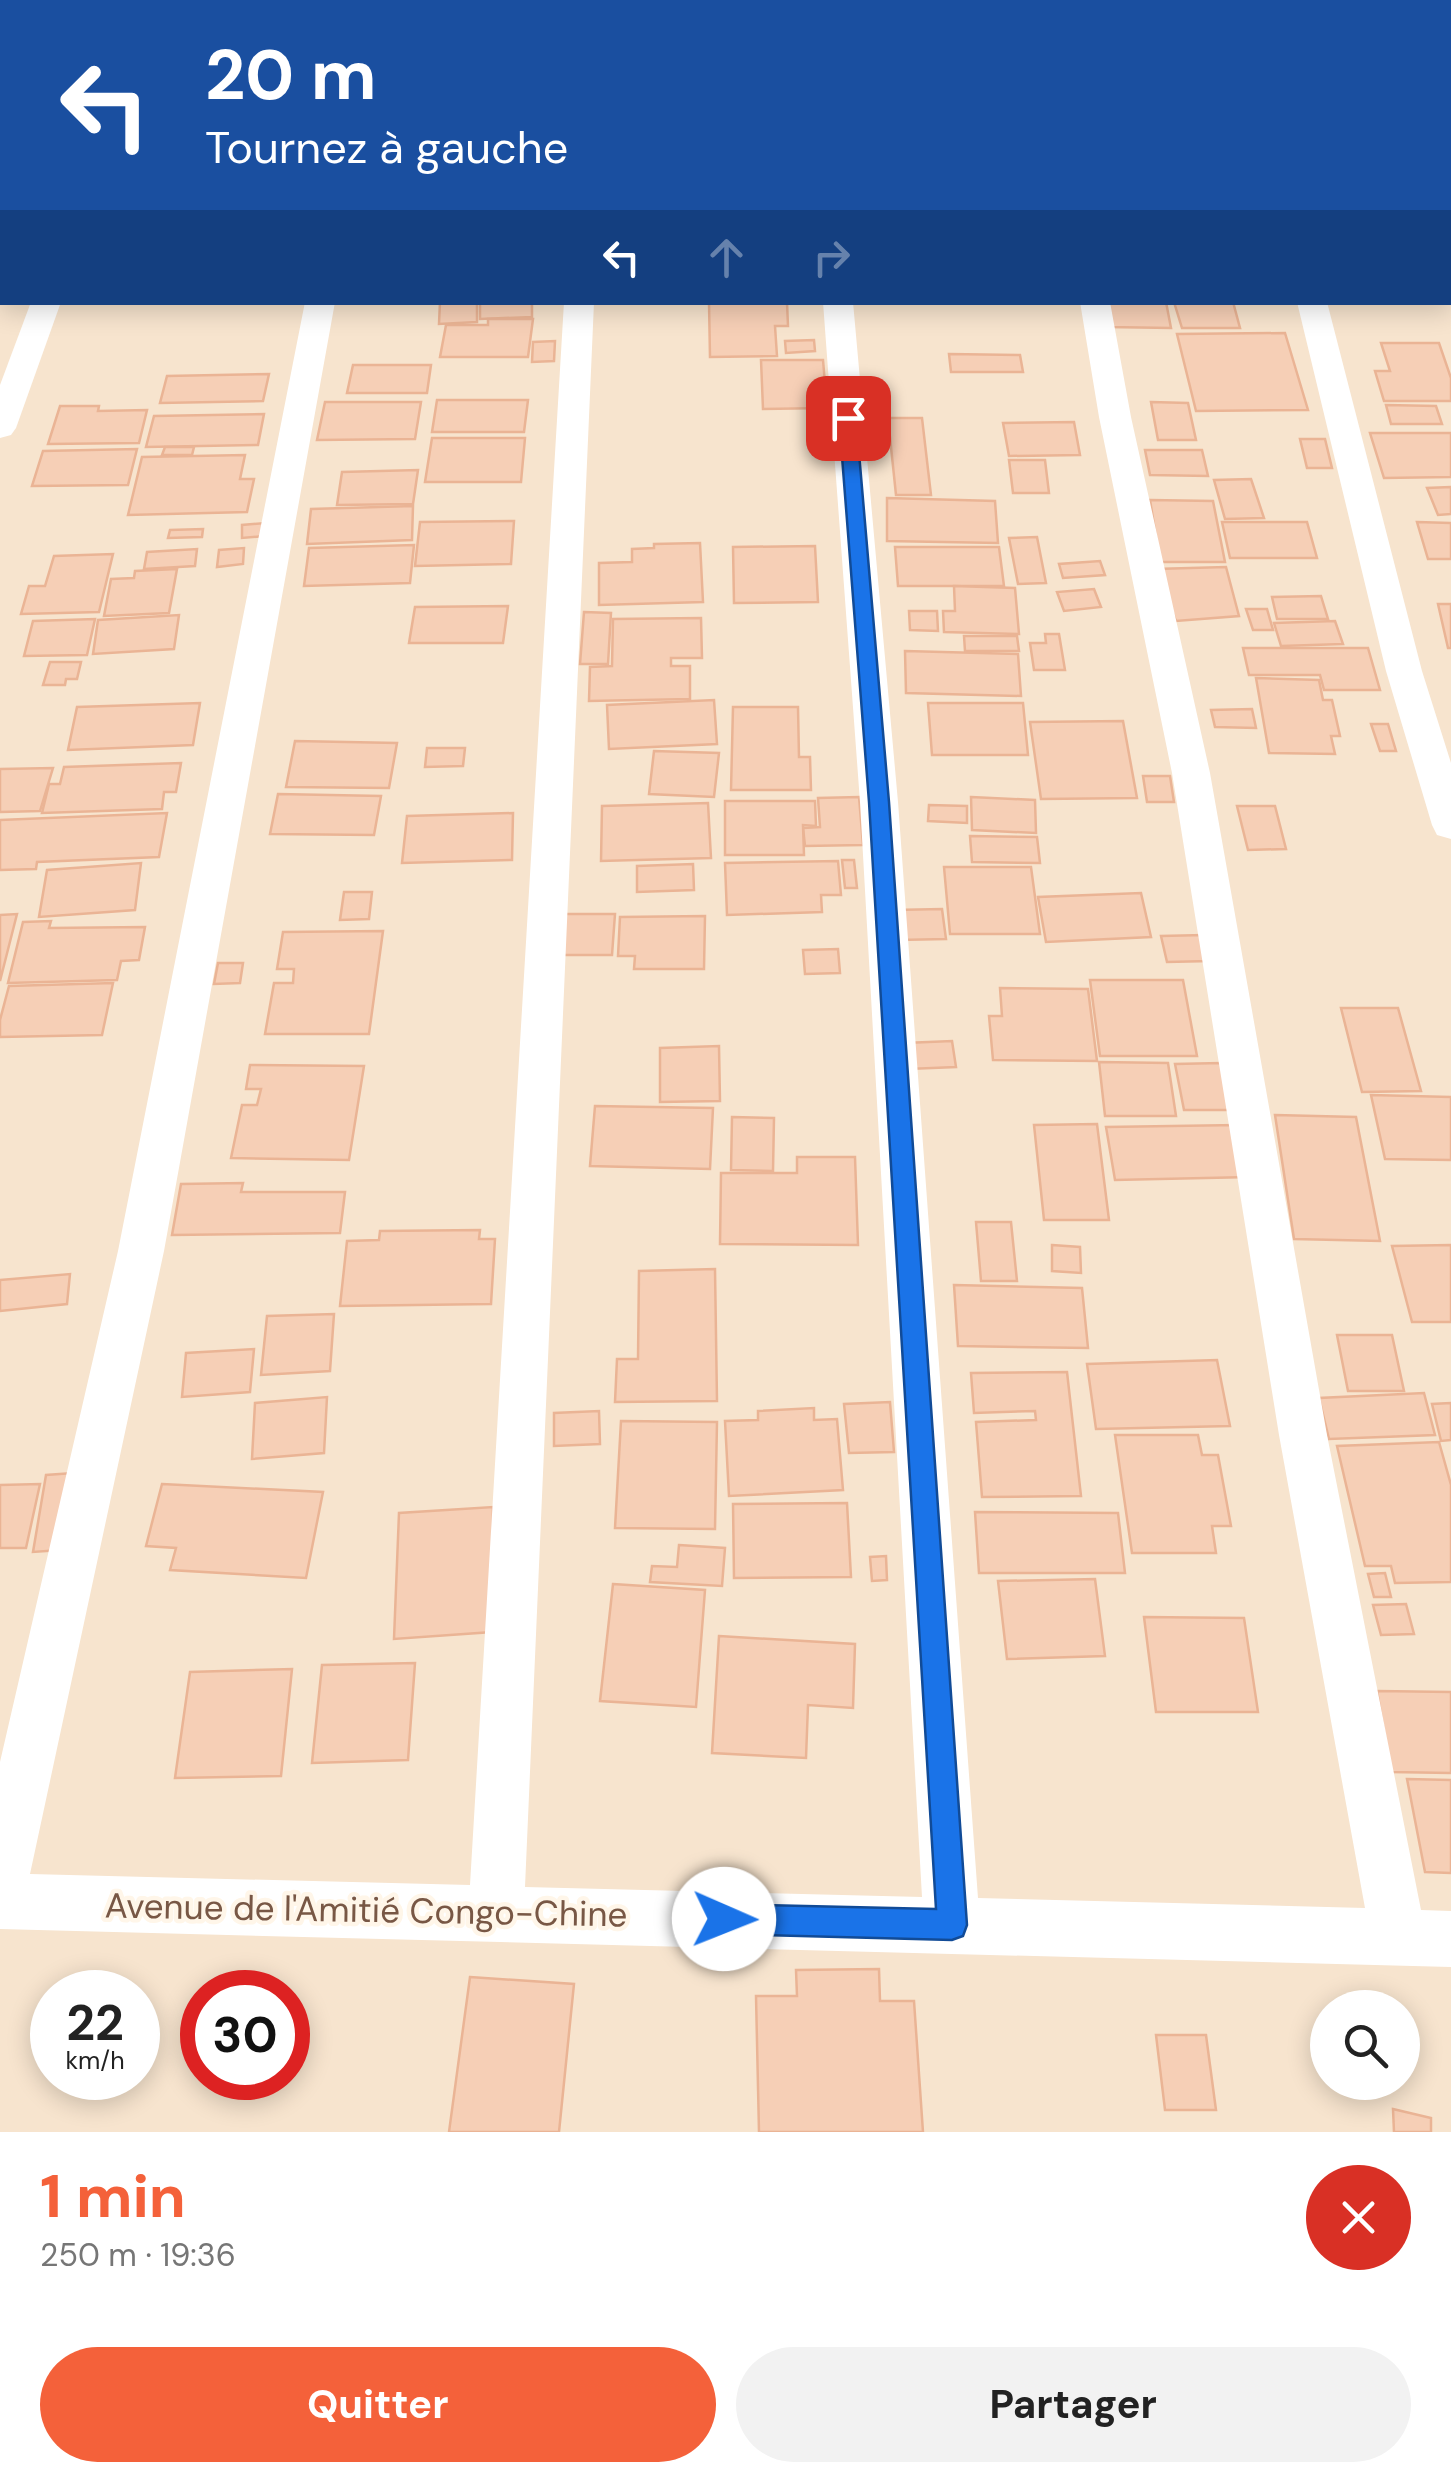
<!DOCTYPE html>
<html lang="fr">
<head>
<meta charset="utf-8">
<style>
	:root { --surface:#fff; --page:#f2f2f2; --text:#222; --muted:#767676; --accent:#f4613a }
	body { margin:0; font-family:"DM Sans",sans-serif; background:var(--page); color:var(--text); height:100vh; display:flex; flex-direction:column; font-size:38px; white-space:nowrap }
	* { box-sizing:border-box; margin:0 }
	p { font-size:32px; color:var(--muted) }
	.icon { flex:none; width:55px; height:55px; fill:none; stroke:currentColor; stroke-width:2; stroke-linecap:round; stroke-linejoin:round }
	.map { position:relative; height:2132px; overflow:hidden }
	.sheet { display:flex; flex-direction:column; background:var(--surface); flex:1 }
	.sheet>* { flex:none }
	.hud { position:absolute; left:0px; top:0px; width:1452px; height:305px; box-shadow:0 5px 25px #0003; background:#1a4fa0; color:#fff; overflow:hidden }
	.buttons { position:absolute; left:1310px; top:1990px; display:grid; gap:20px }
	.buttons a { display:grid; place-items:center; width:110px; height:110px; border-radius:50%; background:var(--surface); box-shadow:0 5px 25px #0003; font-size:50px }
	.speed { position:absolute; left:30px; top:1970px; display:flex; gap:20px; font-size:50px; font-weight:700; text-align:center }
	.speed>* { display:grid; place-content:center; width:130px; height:130px; border-radius:50%; background:var(--surface); box-shadow:0 5px 25px #0003; line-height:1 }
	.speed small { font-size:25px; font-weight:400 }
	.speed .limit { border:15px solid #d22; background:#fff; color:#111 }
	.pin { position:absolute; display:grid; place-items:center; width:85px; height:85px; color:#fff; margin:-42px; border-radius:20px; box-shadow:0 5px 15px #0006 }
	.me { position:absolute; width:110px; margin:-55px; rotate:91deg; stroke-linejoin:round; filter:drop-shadow(0 0 8px #0008) }
	.turn { display:flex; align-items:center; gap:35px; height:210px; padding:0 40px; font-size:45px }
	.turn .icon { width:130px; height:130px; stroke-width:2.5 }
	.turn b { display:block; font-size:70px; line-height:85px }
	.lanes { display:flex; align-items:center; height:95px; padding:0 40px; background:#0003; justify-content:center; gap:50px; direction:ltr }
	.lanes .off { opacity:.35 }
	.round { display:grid; place-items:center; flex:none; width:105px; height:105px; border-radius:52px; background:var(--page) }
	.head { display:flex; align-items:center; justify-content:space-between; height:170px; padding:0 40px }
	h1 { font-size:60px; font-weight:700; line-height:75px; color:var(--accent) }
	.primary-button { display:flex; gap:20px; margin-top:auto; padding:20px 40px }
	.primary-button a { flex:1; height:115px; border-radius:60px; background:var(--accent); color:#fff; font-size:40px; font-weight:700; line-height:115px; text-align:center }
	.primary-button a+a { background:var(--page); color:var(--text) }
	.map>svg:first-child { display:block }
	.residential { fill:#f7e4ce; fill-rule:evenodd }
	.building { fill:#f6cfb6; stroke:#eab495; stroke-width:2.5 }
	.lines { fill:none; stroke-linecap:round; stroke-linejoin:round }
	.minor { fill:#fff; fill-rule:evenodd }
	.route { fill:#1a73e8; stroke:#114b97; stroke-width:2.5 }
	.labels { text-anchor:middle; dominant-baseline:central; stroke-width:9; stroke-linejoin:round; paint-order:stroke }
	.near-street-label { font-size:35px; fill:#785745; stroke:#fff6e9 }
</style>
</head>
<body>
<div class="map">
<svg width="1451" height="2132" viewBox="0 0 1451 2132">
	<rect width="100%" height="100%" fill="#fef2e1"/>
	<!-- residential -->
	<path class="residential" d="M 0,0 L 1451,0 L 1451,2132 L 0,2132 ZM 2,2 L 1450,2 L 1450,302 L 2,302 ZM 52,1992 L 138,1992 L 138,2078 L 52,2078 ZM 202,1992 L 288,1992 L 288,2078 L 202,2078 ZM 1328,2008 L 1402,2008 L 1402,2082 L 1328,2082 Z"/>
	<!-- building -->
	<g class="building">
		<polygon points="596,0 693,0 596,2"/>
		<polygon points="440,302 477,302 477,322 439,324"/>
		<polygon points="480,302 532,302 532,317 480,319"/>
		<polygon points="709,302 787,302 788,326 775,326 777,356 710,357"/>
		<polygon points="1103,302 1166,302 1171,328 1107,327"/>
		<polygon points="1174,302 1233,302 1240,328 1182,328"/>
		<polygon points="488,319 533,319 528,357 440,357 446,325 488,325"/>
		<polygon points="1285,333 1308,410 1196,411 1177,334"/>
		<polygon points="814,340 815,351 786,353 785,341"/>
		<polygon points="555,341 554,361 532,362 533,342"/>
		<polygon points="1381,343 1439,343 1451,378 1451,401 1384,401 1375,371 1390,371"/>
		<polygon points="949,354 1020,355 1023,372 951,372"/>
		<polygon points="761,360 823,360 827,408 763,409"/>
		<polygon points="353,365 431,365 427,393 347,393"/>
		<polygon points="269,374 263,401 160,403 167,376"/>
		<polygon points="437,400 528,400 524,432 432,432"/>
		<polygon points="325,402 421,402 415,439 317,440"/>
		<polygon points="1151,402 1188,403 1196,440 1158,440"/>
		<polygon points="1386,405 1436,406 1442,424 1391,424"/>
		<polygon points="60,406 99,406 98,411 147,410 139,443 48,444"/>
		<polygon points="264,414 258,445 146,447 154,416"/>
		<polygon points="888,418 922,418 931,495 896,495"/>
		<polygon points="1074,422 1080,455 1009,456 1003,423"/>
		<polygon points="1370,433 1451,433 1451,477 1384,478"/>
		<polygon points="432,438 525,438 521,482 425,482"/>
		<polygon points="1300,439 1325,439 1332,468 1307,468"/>
		<polygon points="165,447 194,447 192,455 162,455"/>
		<polygon points="137,449 128,485 32,486 43,451"/>
		<polygon points="1145,450 1202,450 1208,476 1150,475"/>
		<polygon points="245,455 240,479 254,479 247,512 128,515 142,457"/>
		<polygon points="1009,460 1045,460 1049,493 1013,493"/>
		<polygon points="418,470 413,504 337,505 342,472"/>
		<polygon points="1251,479 1264,518 1225,519 1214,480"/>
		<polygon points="1451,487 1451,514 1438,515 1427,488"/>
		<polygon points="887,498 995,501 998,543 887,541"/>
		<polygon points="1150,500 1213,501 1225,562 1160,562"/>
		<polygon points="413,506 412,540 307,544 311,509"/>
		<polygon points="514,521 511,564 415,566 420,522"/>
		<polygon points="1222,522 1307,522 1317,558 1230,558"/>
		<polygon points="1417,522 1451,523 1451,559 1428,559"/>
		<polygon points="265,523 265,536 242,538 242,525"/>
		<polygon points="203,529 202,537 168,538 170,530"/>
		<polygon points="1037,537 1046,583 1018,584 1009,538"/>
		<polygon points="700,543 703,602 599,605 599,563 632,562 632,549 654,548 654,544"/>
		<polygon points="414,545 410,583 304,586 309,548"/>
		<polygon points="815,546 818,602 734,603 733,547"/>
		<polygon points="895,547 999,547 1004,586 898,586"/>
		<polygon points="244,548 243,564 217,567 219,550"/>
		<polygon points="197,549 195,566 144,569 147,552"/>
		<polygon points="113,554 99,612 21,614 29,586 45,586 54,556"/>
		<polygon points="1100,561 1105,575 1063,578 1059,564"/>
		<polygon points="1226,567 1239,616 1176,621 1155,569"/>
		<polygon points="177,569 169,613 104,616 111,579 134,578 135,571"/>
		<polygon points="954,586 1015,588 1019,634 944,632 943,611 955,611"/>
		<polygon points="1094,589 1101,607 1064,611 1057,592"/>
		<polygon points="1321,596 1328,619 1277,619 1272,597"/>
		<polygon points="1438,604 1451,604 1451,648 1448,648"/>
		<polygon points="508,606 503,643 409,643 415,607"/>
		<polygon points="1246,609 1267,609 1273,630 1253,630"/>
		<polygon points="909,611 937,611 938,631 910,630"/>
		<polygon points="584,612 611,613 608,664 580,664"/>
		<polygon points="179,615 174,649 93,654 98,620"/>
		<polygon points="701,618 702,658 671,658 671,666 690,666 690,699 589,701 590,667 612,666 613,619"/>
		<polygon points="95,619 87,655 24,656 33,621"/>
		<polygon points="1335,621 1343,644 1281,646 1274,623"/>
		<polygon points="1045,634 1059,634 1065,670 1034,670 1030,643 1046,643"/>
		<polygon points="964,636 1017,636 1019,651 965,651"/>
		<polygon points="1243,648 1368,648 1380,690 1324,690 1320,675 1249,675"/>
		<polygon points="905,651 1018,654 1021,696 906,693"/>
		<polygon points="50,662 81,662 77,679 66,679 65,685 43,685"/>
		<polygon points="1256,678 1319,680 1323,700 1332,700 1340,736 1331,736 1335,754 1269,753"/>
		<polygon points="714,700 717,744 609,749 607,705"/>
		<polygon points="200,703 193,745 68,750 77,707"/>
		<polygon points="928,703 1023,703 1028,755 932,755"/>
		<polygon points="733,707 798,707 799,757 810,757 811,790 731,790"/>
		<polygon points="1252,709 1256,728 1215,727 1211,710"/>
		<polygon points="1123,721 1137,798 1041,799 1030,722"/>
		<polygon points="1371,724 1388,724 1396,751 1380,751"/>
		<polygon points="295,741 397,743 389,788 286,787"/>
		<polygon points="427,748 465,748 463,766 425,767"/>
		<polygon points="654,751 719,753 714,797 649,794"/>
		<polygon points="181,763 176,792 164,792 162,809 42,813 49,784 60,784 64,767"/>
		<polygon points="53,768 40,811 0,812 0,769"/>
		<polygon points="1143,776 1170,776 1174,802 1147,802"/>
		<polygon points="278,794 381,796 374,835 270,834"/>
		<polygon points="859,797 863,845 805,846 803,828 820,827 818,798"/>
		<polygon points="971,797 1035,800 1036,833 972,830"/>
		<polygon points="725,801 815,801 816,826 803,825 804,855 725,855"/>
		<polygon points="708,803 711,858 601,861 602,806"/>
		<polygon points="929,805 967,806 967,823 928,821"/>
		<polygon points="1237,806 1275,806 1286,849 1248,850"/>
		<polygon points="167,813 159,857 37,862 36,869 0,870 0,820"/>
		<polygon points="513,813 512,860 402,863 407,816"/>
		<polygon points="970,836 1037,837 1040,863 972,862"/>
		<polygon points="842,860 854,860 857,888 845,888"/>
		<polygon points="838,861 841,895 821,895 822,912 727,915 725,863"/>
		<polygon points="141,863 135,910 39,917 47,870"/>
		<polygon points="693,864 694,890 637,892 637,866"/>
		<polygon points="944,867 1031,867 1040,934 950,934"/>
		<polygon points="344,892 372,892 369,919 340,920"/>
		<polygon points="1141,893 1151,937 1046,942 1038,897"/>
		<polygon points="942,909 946,939 898,940 894,910"/>
		<polygon points="17,914 0,981 0,915"/>
		<polygon points="565,914 615,914 612,955 562,955"/>
		<polygon points="705,916 704,969 634,969 635,956 618,956 620,917"/>
		<polygon points="51,921 49,928 145,927 139,960 121,961 117,980 8,983 23,922"/>
		<polygon points="383,931 369,1034 265,1034 274,983 293,983 294,969 277,969 283,932"/>
		<polygon points="1204,935 1210,961 1167,962 1161,936"/>
		<polygon points="838,949 840,973 805,974 803,950"/>
		<polygon points="218,963 243,963 240,983 214,984"/>
		<polygon points="1090,980 1183,980 1197,1056 1100,1056"/>
		<polygon points="113,983 102,1035 0,1037 0,1020 9,986"/>
		<polygon points="1000,988 1088,989 1097,1061 993,1060 989,1016 1002,1016"/>
		<polygon points="1341,1008 1398,1008 1421,1091 1362,1092"/>
		<polygon points="952,1041 956,1067 908,1069 905,1043"/>
		<polygon points="719,1046 720,1101 660,1102 660,1048"/>
		<polygon points="1099,1062 1168,1063 1176,1116 1105,1116"/>
		<polygon points="1221,1063 1230,1110 1184,1110 1175,1064"/>
		<polygon points="250,1065 364,1066 349,1160 231,1158 242,1105 257,1105 261,1089 246,1089"/>
		<polygon points="1371,1095 1451,1097 1451,1160 1385,1159"/>
		<polygon points="595,1106 713,1108 710,1169 590,1166"/>
		<polygon points="1275,1115 1356,1117 1380,1241 1294,1239"/>
		<polygon points="732,1117 774,1118 773,1171 731,1170"/>
		<polygon points="1097,1124 1109,1220 1044,1220 1034,1125"/>
		<polygon points="1238,1125 1250,1177 1115,1180 1106,1127"/>
		<polygon points="797,1157 855,1157 858,1245 720,1244 721,1173 797,1173"/>
		<polygon points="243,1183 241,1192 345,1192 340,1233 172,1235 181,1184"/>
		<polygon points="976,1222 1011,1222 1017,1281 981,1281"/>
		<polygon points="480,1230 479,1239 495,1239 491,1304 340,1306 347,1241 379,1240 380,1231"/>
		<polygon points="1052,1245 1080,1247 1081,1273 1052,1271"/>
		<polygon points="1451,1245 1451,1322 1412,1322 1392,1246"/>
		<polygon points="715,1269 717,1401 615,1402 617,1359 638,1359 639,1271"/>
		<polygon points="70,1274 67,1304 0,1311 0,1280"/>
		<polygon points="954,1285 1082,1288 1088,1348 958,1346"/>
		<polygon points="334,1314 330,1371 261,1375 267,1316"/>
		<polygon points="1337,1335 1392,1335 1404,1391 1348,1391"/>
		<polygon points="254,1349 250,1392 182,1397 186,1353"/>
		<polygon points="1217,1360 1230,1426 1096,1429 1087,1364"/>
		<polygon points="1067,1372 1081,1496 982,1497 976,1422 1036,1420 1035,1411 974,1413 971,1373"/>
		<polygon points="1424,1393 1435,1435 1329,1439 1319,1398"/>
		<polygon points="327,1397 324,1453 252,1459 255,1403"/>
		<polygon points="890,1402 894,1452 849,1453 844,1404"/>
		<polygon points="1451,1403 1451,1440 1441,1441 1432,1404"/>
		<polygon points="814,1408 814,1420 837,1419 843,1490 729,1496 725,1421 758,1420 758,1411"/>
		<polygon points="599,1411 600,1444 554,1446 554,1413"/>
		<polygon points="621,1421 717,1422 715,1529 615,1528"/>
		<polygon points="1115,1435 1198,1435 1202,1455 1218,1455 1231,1526 1212,1526 1216,1553 1132,1553"/>
		<polygon points="1439,1442 1451,1485 1451,1582 1395,1583 1391,1566 1365,1566 1337,1446"/>
		<polygon points="87,1472 75,1549 33,1552 46,1475"/>
		<polygon points="40,1484 26,1548 0,1548 0,1485"/>
		<polygon points="162,1484 323,1492 306,1578 170,1570 176,1548 146,1546"/>
		<polygon points="847,1503 851,1577 734,1578 733,1504"/>
		<polygon points="493,1507 492,1632 394,1639 399,1513"/>
		<polygon points="975,1512 1118,1513 1125,1573 979,1573"/>
		<polygon points="679,1545 725,1548 722,1586 650,1582 652,1566 677,1567"/>
		<polygon points="886,1556 887,1580 872,1581 870,1557"/>
		<polygon points="1385,1573 1391,1597 1374,1597 1368,1574"/>
		<polygon points="1095,1579 1105,1656 1007,1659 998,1581"/>
		<polygon points="613,1584 705,1590 696,1707 600,1701"/>
		<polygon points="1406,1604 1414,1634 1381,1635 1373,1605"/>
		<polygon points="1144,1617 1244,1618 1258,1712 1156,1712"/>
		<polygon points="719,1636 855,1644 853,1708 808,1705 806,1758 712,1753"/>
		<polygon points="415,1663 408,1760 312,1763 322,1665"/>
		<polygon points="292,1669 281,1776 175,1778 190,1672"/>
		<polygon points="1377,1691 1451,1692 1451,1773 1391,1772"/>
		<polygon points="1407,1779 1451,1780 1451,1873 1425,1872"/>
		<polygon points="879,1969 880,2001 914,2001 923,2132 759,2132 756,1996 797,1996 796,1970"/>
		<polygon points="470,1977 574,1984 559,2132 449,2132"/>
		<polygon points="1156,2035 1206,2035 1216,2110 1165,2110"/>
		<polygon points="1393,2109 1431,2118 1431,2132 1394,2132"/>
	</g>
	<g class="lines">
		<!-- minor -->
		<g class="minor">
			<polygon points="354,0 380,0 380,2 355,2"/>
			<polygon points="555,0 581,0 581,2 556,2"/>
			<polygon points="802,0 828,0 828,2 803,2"/>
			<polygon points="1028,0 1054,0 1054,2 1029,2"/>
			<polygon points="1257,0 1283,0 1284,2 1259,2"/>
			<rect x="1450" y="130" width="1" height="16"/>
			<rect x="0" y="282" width="2" height="18"/>
			<polygon points="31,302 61,302 16,428 11,435 0,438 0,385"/>
			<polygon points="305,302 335,302 164,1251 30,1874 470,1885 564,302 594,302 525,1887 922,1897 860,802 823,302 853,302 898,802 978,1898 1365,1908 1279,1435 1172,773 1099,417 1080,302 1110,302 1131,417 1210,773 1327,1435 1421,1910 1451,1911 1451,1967 0,1929 0,1762 118,1251"/>
			<polygon points="1297,302 1327,302 1422,671 1451,763 1451,839 1437,835 1432,825 1386,671"/>
		</g>
	</g>
	<!-- route -->
	<polygon class="route" points="848,413 856,418 889,802 967,1925 963,1936 952,1940 724,1934 713,1930 709,1919 713,1909 724,1904 936,1909 869,802 839,418"/>
	<g class="labels">
		<!-- near-street labels -->
		<g class="near-street-label">
			<text transform="translate(366 1910) rotate(1)">Avenue de l'Amitié Congo-Chine</text>
		</g>
	</g>
</svg>
<div class="buttons">
<a><svg class="icon" aria-label="search" viewBox="0 0 24 24"><circle cx="10" cy="10" r="6"/><path d="M15 15l6 6"/></svg></a>
</div>
<div class="speed"><div>22<small>km/h</small></div><div class="limit">30</div></div>
<div class="pin" style="left:848px;top:418px;background:#d93025"><svg class="icon" aria-label="arrive" viewBox="0 0 24 24"><path d="M6 21V4h12l-3 4 3 4H6"/></svg></div>
<svg class="me" style="left:724px;top:1919px" viewBox="-20 -20 40 40"><circle r="19" fill="#fff"/><path d="M0-13L10 11 0 6-10 11z" fill="#1a73e8"/></svg>
<div class="hud">
<div class="turn"><svg class="icon" aria-label="left" viewBox="0 0 24 24"><path d="M17 20v-9H6M10 6l-5 5 5 5"/></svg><div><b>20 m</b>Tournez à gauche</div></div>
<div class="lanes"><svg class="icon" aria-label="left" viewBox="0 0 24 24"><path d="M17 20v-9H6M10 6l-5 5 5 5"/></svg><svg class="icon off" aria-label="ahead" viewBox="0 0 24 24"><path d="M12 20V5M6 11l6-6 6 6"/></svg><svg class="icon off" aria-label="right" viewBox="0 0 24 24"><path d="M7 20v-9h11M14 6l5 5-5 5"/></svg></div>
</div>
</div>
<section class="sheet">
<div class="head"><div><h1>1 min</h1><p>250 m · 19:36</p></div><a class="round" style="background:#d93025;color:#fff"><svg class="icon" aria-label="close" viewBox="0 0 24 24"><path d="M6 6l12 12M18 6L6 18"/></svg></a></div>
<div class="primary-button"><a>Quitter</a><a>Partager</a></div>
</section>
</body>
</html>
